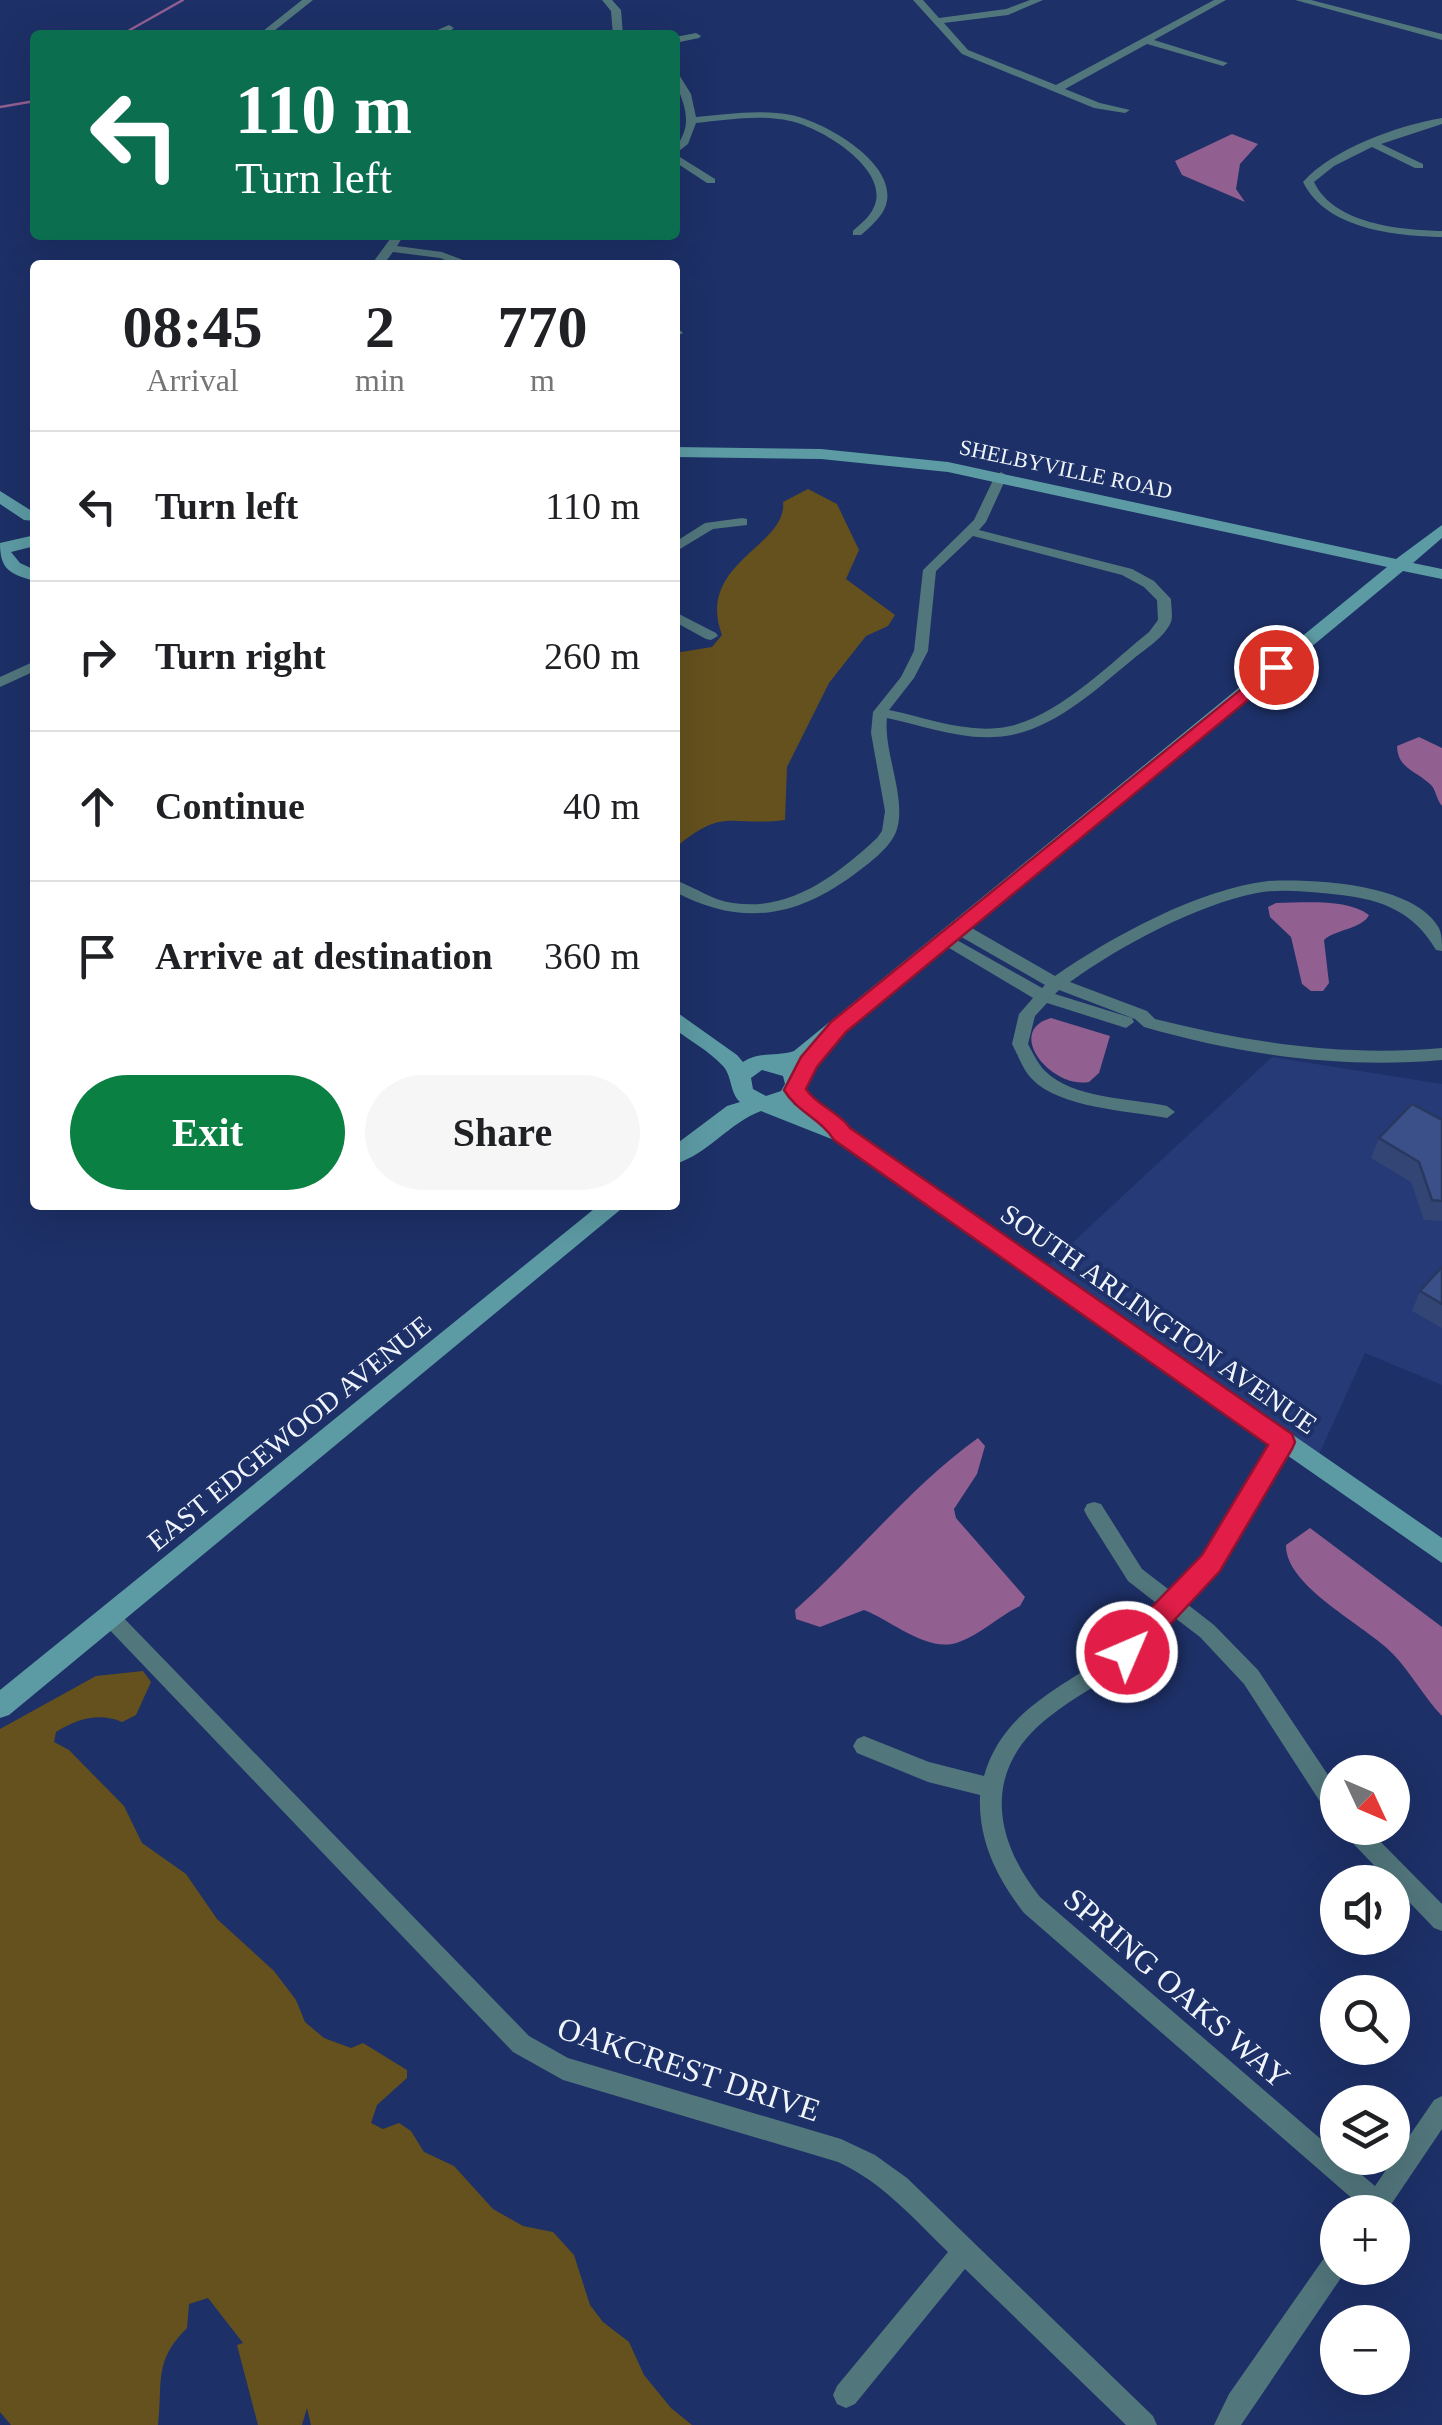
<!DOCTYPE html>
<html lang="en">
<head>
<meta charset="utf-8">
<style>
	:root { --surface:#fff; --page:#f6f6f6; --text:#202124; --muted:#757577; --line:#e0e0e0; --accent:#0b8043 }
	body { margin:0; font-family:Georgia,serif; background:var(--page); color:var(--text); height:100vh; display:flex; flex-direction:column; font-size:38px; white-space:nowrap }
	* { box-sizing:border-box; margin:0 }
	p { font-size:32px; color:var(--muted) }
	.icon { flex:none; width:55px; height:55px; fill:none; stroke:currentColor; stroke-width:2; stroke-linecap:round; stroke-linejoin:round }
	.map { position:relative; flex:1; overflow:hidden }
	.details { position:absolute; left:30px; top:260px; width:650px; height:950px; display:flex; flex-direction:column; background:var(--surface); border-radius:10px; box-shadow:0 10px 40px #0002 }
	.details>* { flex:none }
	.top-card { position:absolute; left:30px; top:30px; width:650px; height:210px; border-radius:10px; box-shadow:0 10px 40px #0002; background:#0b6e4f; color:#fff; overflow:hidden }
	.needle { width:65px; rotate:134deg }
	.buttons { position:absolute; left:1320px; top:1755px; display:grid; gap:20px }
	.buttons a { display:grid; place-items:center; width:90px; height:90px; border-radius:50%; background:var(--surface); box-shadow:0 10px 40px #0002; font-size:50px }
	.pin { position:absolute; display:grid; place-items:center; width:85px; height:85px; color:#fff; margin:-42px; border:5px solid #fff; border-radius:50%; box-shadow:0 2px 10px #0007 }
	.me { position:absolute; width:110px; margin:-55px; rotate:45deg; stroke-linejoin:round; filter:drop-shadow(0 0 8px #0008) }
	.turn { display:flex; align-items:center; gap:35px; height:210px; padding:0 40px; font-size:45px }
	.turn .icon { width:130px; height:130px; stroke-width:2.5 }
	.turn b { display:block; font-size:70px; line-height:85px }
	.eta { display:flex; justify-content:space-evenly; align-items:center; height:170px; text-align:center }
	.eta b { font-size:60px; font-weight:700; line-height:70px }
	.cta { display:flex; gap:20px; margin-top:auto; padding:20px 40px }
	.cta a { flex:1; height:115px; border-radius:60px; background:var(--accent); color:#fff; font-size:40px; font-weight:700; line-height:115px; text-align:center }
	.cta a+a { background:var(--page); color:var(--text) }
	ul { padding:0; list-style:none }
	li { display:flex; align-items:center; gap:30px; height:150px; padding:0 40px; border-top:2px solid var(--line) }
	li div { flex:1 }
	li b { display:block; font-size:38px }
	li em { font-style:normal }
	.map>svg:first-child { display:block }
	.built { fill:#263a77 }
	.green { fill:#65511e }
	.water { fill:#925f91 }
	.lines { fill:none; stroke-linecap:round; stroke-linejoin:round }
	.stream { stroke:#925f91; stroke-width:2.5 }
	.minor { fill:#51767c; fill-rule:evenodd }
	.secondary { fill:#5d9ba4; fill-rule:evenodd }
	.wall { fill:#334575 }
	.building { fill:#3b5088; stroke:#29385f; stroke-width:2.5 }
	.route { fill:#e11d48; stroke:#92132f; stroke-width:2.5 }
	.labels { text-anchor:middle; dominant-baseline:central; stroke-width:8; stroke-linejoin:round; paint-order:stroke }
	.far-street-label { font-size:22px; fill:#f0f4fb; stroke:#1d3067 }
	.street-label { font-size:28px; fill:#f0f4fb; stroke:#1d3067 }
	.near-street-label { font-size:32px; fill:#f0f4fb; stroke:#1d3067 }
</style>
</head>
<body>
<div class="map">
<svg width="1442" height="2425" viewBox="0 0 1442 2425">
	<rect width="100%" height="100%" fill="#1d3067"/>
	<!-- built -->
	<polygon class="built" points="1272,1057 1442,1084 1442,1385 1365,1353 1315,1463 1040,1273"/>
	<!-- green -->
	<g class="green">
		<path d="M 808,489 L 837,504 L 859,550 L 846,579 L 895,615 L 888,626 L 866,636 L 829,683 L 787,767 L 785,820 C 728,827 725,806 675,848 L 675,653 L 712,647 L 722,635 C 695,563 788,546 783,502 Z"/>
		<path d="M 143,1671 L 151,1682 L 136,1715 L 122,1722 C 99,1712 77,1719 56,1732 L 54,1742 L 69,1750 L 124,1806 L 142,1843 L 186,1874 L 217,1919 L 274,1971 L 296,2000 L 305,2022 L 324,2038 L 351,2048 L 363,2043 L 407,2070 L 407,2078 L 377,2105 L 371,2123 L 383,2129 L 399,2123 L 411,2131 L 424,2152 L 454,2166 L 493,2209 L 523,2226 L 553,2232 L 574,2255 L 590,2305 L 603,2322 L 629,2342 L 644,2375 L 671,2408 L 692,2425 L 311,2425 L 307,2408 L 302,2425 L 258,2425 L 237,2345 L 243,2343 L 208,2298 L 189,2304 L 187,2328 C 153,2361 163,2383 158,2425 L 11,2425 L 0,2412 L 0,1729 L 96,1676 Z"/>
	</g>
	<!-- water -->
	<g class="water">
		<polygon points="1232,134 1258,144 1240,164 1236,189 1245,202 1182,175 1175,161"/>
		<path d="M 1419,737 L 1442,748 L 1442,806 C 1436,799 1436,789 1430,784 C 1415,770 1398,769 1397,746 Z"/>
		<path d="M 1276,903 C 1303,903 1346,898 1369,915 C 1362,929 1336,929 1324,940 L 1329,983 L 1323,991 L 1311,991 L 1302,984 L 1291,937 L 1270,917 L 1268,907 Z"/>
		<path d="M 1051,1018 L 1110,1036 L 1099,1073 L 1089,1082 C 1051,1089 1004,1031 1051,1018 Z"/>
		<path d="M 978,1438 L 985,1446 L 977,1474 L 954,1509 L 956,1518 L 1025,1597 L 1020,1606 C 999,1616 981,1634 959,1642 C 928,1654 891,1620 864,1610 L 820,1627 L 796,1619 L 795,1610 C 857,1555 911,1486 978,1438 Z"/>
		<path d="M 1310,1528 L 1442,1627 L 1442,1716 C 1424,1697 1411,1673 1393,1654 C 1367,1626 1285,1587 1286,1545 Z"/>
	</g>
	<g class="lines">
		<!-- stream -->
		<g class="stream">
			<polyline points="121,35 183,0"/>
			<polyline points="0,107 35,101"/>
		</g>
		<!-- minor -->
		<g class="minor">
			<polygon points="302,0 313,0 269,35 258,35"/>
			<polygon points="602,0 612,0 621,10 623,35 613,35 611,11"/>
			<polygon points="913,0 923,0 939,18 1006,9 1030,0 1043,0 1008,15 944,23 968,50 1056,85 1214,0 1226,0 1154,40 1228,63 1223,66 1147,44 1065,89 1100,103 1130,110 1125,113 1094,108 962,54"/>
			<polygon points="1295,0 1311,0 1442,34 1442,40"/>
			<path d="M 449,25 L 454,28 C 446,35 436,35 426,35 Z"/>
			<polygon points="696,33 701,36 699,38 675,43 675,37"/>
			<path d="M 675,72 L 678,73 L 691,94 L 696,117 C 727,114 760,109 791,115 C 823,121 899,163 886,205 C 882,217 870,227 861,235 L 853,235 L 853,231 C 860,224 870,217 874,207 C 891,169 820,127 790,121 C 759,114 726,120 696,123 L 688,144 L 675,154 L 715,179 L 715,183 L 707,183 L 675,162 C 675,142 685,139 686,122 C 687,103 675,89 675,72 Z"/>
			<path d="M 1442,118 L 1442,124 L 1381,144 L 1423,164 L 1423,168 L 1415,168 L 1372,147 L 1334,166 L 1314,182 C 1334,224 1400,230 1442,231 L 1442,237 C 1395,236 1326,229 1303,182 C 1332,149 1399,125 1442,118 Z"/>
			<polygon points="393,235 404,235 397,246 442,252 476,265 459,265 440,258 393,252 383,265 371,265"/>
			<polygon points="675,330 681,331 683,333 675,337"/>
			<path d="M 1001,472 L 1007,476 L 986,522 L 979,530 L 1132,569 L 1154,581 L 1171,599 C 1171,606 1173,616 1171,622 C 1164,638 1145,649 1132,660 C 1093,692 1047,736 993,737 C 957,739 921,725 887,718 C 883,752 908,800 896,832 C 890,847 872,861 860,870 C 799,917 744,928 675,892 L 675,880 C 695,887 711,900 733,903 C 790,912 837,875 877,838 L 882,831 L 885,811 L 871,733 L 873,712 L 901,677 L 914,651 L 923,570 L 974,520 L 995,476 ZM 973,536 L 1122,575 L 1144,587 L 1157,600 L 1158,620 L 1149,632 C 1108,665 1052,723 998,728 C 962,732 924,717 889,710 L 914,678 L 928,651 L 936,571 Z"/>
			<polygon points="742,518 747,519 747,525 713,529 675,552 675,542 705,523"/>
			<polygon points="675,612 716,633 718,636 711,640 706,639 675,622"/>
			<polygon points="35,661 35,671 0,687 0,677"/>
			<path d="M 1268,881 C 1314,879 1413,883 1439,928 C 1442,935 1442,943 1442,951 L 1436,950 C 1414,912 1383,900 1341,895 C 1314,892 1284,888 1257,893 C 1196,905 1120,946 1070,982 L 1147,1011 L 1155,1019 C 1251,1043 1343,1057 1442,1048 L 1442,1060 C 1341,1069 1242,1055 1144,1027 L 1135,1019 L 1059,990 L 1055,994 L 1132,1018 L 1134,1022 L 1126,1028 L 1047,1003 L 1035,1016 L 1028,1044 C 1033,1053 1038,1064 1045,1071 C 1074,1099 1129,1098 1167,1106 L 1175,1112 L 1167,1118 C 1130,1111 1059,1108 1032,1079 C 1023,1070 1018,1055 1012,1044 L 1019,1014 L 1033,998 L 934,939 L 936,935 L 948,935 L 1042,988 L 1045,985 L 951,931 L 949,927 L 951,923 L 963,923 L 1055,976 C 1111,937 1199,889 1268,881 Z"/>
			<path d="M 1283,1434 L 1290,1436 L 1293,1442 L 1290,1448 L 1239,1534 L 1187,1604 L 1214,1625 L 1258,1670 L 1338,1790 L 1338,1820 L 1330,1817 L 1244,1684 L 1200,1637 L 1175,1618 C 1161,1633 1148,1649 1132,1661 C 1105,1682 1075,1696 1049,1717 C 983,1768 992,1837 1040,1897 L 1338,2154 L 1338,2158 L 1342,2158 L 1375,2186 L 1434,2100 L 1442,2096 L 1442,2129 L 1386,2212 L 1361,2212 L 1362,2207 L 1024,1913 C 997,1878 978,1841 980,1795 L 928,1782 L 857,1753 L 853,1746 L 857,1739 L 864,1736 L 929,1762 L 984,1776 C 1003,1709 1064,1687 1115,1650 C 1132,1637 1146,1621 1160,1606 L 1128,1581 L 1087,1516 L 1084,1510 L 1087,1504 L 1094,1502 L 1101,1504 L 1142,1569 L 1172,1592 L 1211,1542 L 1276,1436 Z"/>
			<path d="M 110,1608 L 117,1611 L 529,2036 L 568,2058 L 841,2139 L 875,2155 L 907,2178 L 1153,2416 L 1157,2425 L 1126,2425 L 965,2269 L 855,2404 L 846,2408 L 837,2404 L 833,2395 L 837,2386 L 948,2252 C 914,2219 882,2182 838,2162 L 563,2080 L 513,2052 L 103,1623 L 100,1617 L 103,1611 Z"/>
			<polygon points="1342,1828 1367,1828 1442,1904 1442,1931 1434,1928 1345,1835"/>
			<polygon points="1338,2248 1338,2268 1347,2269 1241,2425 1214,2425 1229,2394 1329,2251"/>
		</g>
		<!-- secondary -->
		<g class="secondary">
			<path d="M 675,447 L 821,449 L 948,462 L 1396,559 L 1442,525 L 1442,538 L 1413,563 L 1442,569 L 1442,579 L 1403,571 L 846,1032 L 799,1065 L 807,1084 L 793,1104 L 850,1128 L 1442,1538 L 1442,1563 L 834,1140 L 761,1111 C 729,1123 708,1154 675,1164 L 675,1145 L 727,1106 L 740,1102 C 729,1092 733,1076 722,1065 C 709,1051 690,1041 675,1029 L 675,1011 L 737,1055 L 743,1062 C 759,1051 776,1057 794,1051 L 1387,567 L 948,472 L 821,459 L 675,457 ZM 762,1070 L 783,1076 L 785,1084 L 781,1091 L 766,1096 L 753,1089 L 751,1078 Z"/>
			<polygon points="0,491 35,513 35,521 24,520 0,504"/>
			<path d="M 35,535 L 35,546 L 11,552 L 20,563 L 35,570 L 35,581 C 10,574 0,570 0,543 Z"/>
			<polygon points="599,1205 626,1205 9,1715 0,1718 0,1690"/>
		</g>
	</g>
	<!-- wall -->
	<g class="wall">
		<polygon points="1442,1120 1442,1221 1424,1220 1411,1182 1371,1158 1379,1138"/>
		<polygon points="1442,1267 1442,1328 1412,1311 1420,1291"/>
	</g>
	<!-- building -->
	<g class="building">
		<polygon points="1412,1104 1442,1120 1442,1201 1432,1200 1419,1162 1379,1138"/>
		<polygon points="1442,1267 1442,1304 1420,1291"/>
	</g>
	<!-- route -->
	<path class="route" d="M 1276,661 L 1283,663 L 1283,671 L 846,1032 L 817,1067 L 806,1089 C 817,1106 838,1111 850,1128 L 1292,1434 L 1295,1442 L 1292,1449 L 1220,1571 L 1136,1661 L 1127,1664 L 1117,1661 L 1113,1652 L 1117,1643 L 1202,1555 L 1268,1445 L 834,1140 C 821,1119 797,1112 784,1090 L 801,1057 L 831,1022 Z"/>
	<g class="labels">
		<!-- far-street labels -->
		<g class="far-street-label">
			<text transform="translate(1066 469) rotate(12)">SHELBYVILLE ROAD</text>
		</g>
		<!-- street labels -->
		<g class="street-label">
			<text transform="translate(1159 1319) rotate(35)">SOUTH ARLINGTON AVENUE</text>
			<text transform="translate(289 1433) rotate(-39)">EAST EDGEWOOD AVENUE</text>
		</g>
		<!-- near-street labels -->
		<g class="near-street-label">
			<text transform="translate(1177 1988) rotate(41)">SPRING OAKS WAY</text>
			<text transform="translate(689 2069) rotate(18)">OAKCREST DRIVE</text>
		</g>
	</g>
</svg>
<div class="buttons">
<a><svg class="needle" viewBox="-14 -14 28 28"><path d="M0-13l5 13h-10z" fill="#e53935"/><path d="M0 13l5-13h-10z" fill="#757577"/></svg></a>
<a><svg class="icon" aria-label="sound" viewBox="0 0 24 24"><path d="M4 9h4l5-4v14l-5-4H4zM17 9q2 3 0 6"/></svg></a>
<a><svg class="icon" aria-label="search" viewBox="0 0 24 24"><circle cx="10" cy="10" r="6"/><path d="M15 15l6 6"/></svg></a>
<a><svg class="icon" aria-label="layers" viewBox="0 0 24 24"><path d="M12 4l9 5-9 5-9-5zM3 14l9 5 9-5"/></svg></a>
<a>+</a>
<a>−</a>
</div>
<div class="pin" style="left:1276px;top:667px;background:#d93025"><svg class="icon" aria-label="arrive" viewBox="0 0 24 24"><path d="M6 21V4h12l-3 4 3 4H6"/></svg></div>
<svg class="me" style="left:1127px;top:1652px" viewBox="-20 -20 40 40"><circle r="17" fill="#e11d48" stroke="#fff" stroke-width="3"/><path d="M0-11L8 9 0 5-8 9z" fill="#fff"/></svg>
<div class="top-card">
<div class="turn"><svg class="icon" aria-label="left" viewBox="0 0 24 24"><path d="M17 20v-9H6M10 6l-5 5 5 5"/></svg><div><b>110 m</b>Turn left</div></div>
</div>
<section class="details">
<div class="eta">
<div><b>08:45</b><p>Arrival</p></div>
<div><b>2</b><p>min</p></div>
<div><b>770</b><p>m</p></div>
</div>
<ul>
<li><svg class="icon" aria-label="left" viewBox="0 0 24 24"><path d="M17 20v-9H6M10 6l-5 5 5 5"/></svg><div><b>Turn left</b></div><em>110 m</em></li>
<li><svg class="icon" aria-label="right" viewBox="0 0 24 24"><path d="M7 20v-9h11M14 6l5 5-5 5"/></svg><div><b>Turn right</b></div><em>260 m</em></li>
<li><svg class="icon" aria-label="ahead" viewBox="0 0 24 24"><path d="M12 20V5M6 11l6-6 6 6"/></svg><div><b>Continue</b></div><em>40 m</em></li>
<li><svg class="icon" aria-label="arrive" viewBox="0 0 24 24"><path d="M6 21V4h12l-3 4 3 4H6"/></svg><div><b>Arrive at destination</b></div><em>360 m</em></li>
</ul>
<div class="cta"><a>Exit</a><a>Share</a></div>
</section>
</div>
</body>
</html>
